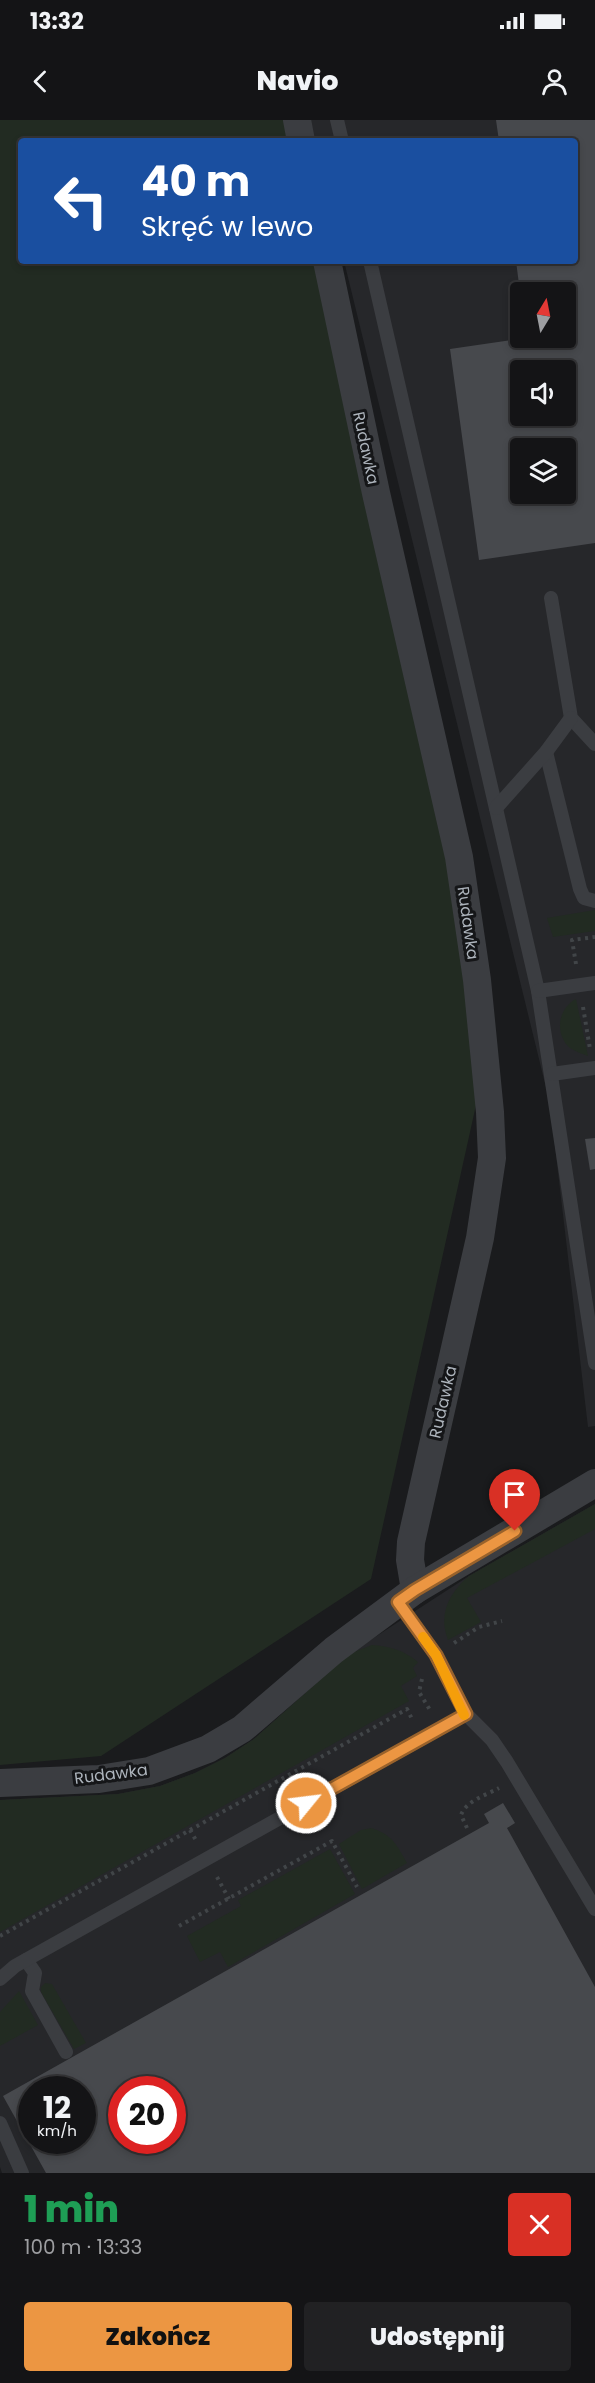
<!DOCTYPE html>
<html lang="pl">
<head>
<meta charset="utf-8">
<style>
	:root { --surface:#141416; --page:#212123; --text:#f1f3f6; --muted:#9d9ea1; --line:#333335; --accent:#ec9642 }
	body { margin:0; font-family:Poppins,sans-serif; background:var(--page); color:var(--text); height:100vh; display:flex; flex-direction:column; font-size:22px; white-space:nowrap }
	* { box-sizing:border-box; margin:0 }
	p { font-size:20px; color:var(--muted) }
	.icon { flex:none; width:33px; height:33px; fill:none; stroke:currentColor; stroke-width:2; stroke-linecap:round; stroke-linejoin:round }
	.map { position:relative; height:2053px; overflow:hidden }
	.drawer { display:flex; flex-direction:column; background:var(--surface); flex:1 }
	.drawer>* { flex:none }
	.guide { position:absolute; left:18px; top:18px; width:560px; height:126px; border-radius:6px; box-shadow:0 3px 9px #0003,0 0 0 2px var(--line); background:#1a4fa0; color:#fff; overflow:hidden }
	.needle { width:39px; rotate:10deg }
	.controls { position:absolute; left:510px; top:162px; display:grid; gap:12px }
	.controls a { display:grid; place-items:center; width:66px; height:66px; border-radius:6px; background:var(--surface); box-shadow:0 3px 9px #0003,0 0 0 2px var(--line); font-size:30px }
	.speed { position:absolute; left:18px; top:1956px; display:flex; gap:12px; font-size:30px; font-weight:700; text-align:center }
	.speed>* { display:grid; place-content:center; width:78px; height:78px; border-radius:50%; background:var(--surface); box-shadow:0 3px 9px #0003,0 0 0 2px var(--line); line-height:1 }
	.speed small { font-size:15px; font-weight:400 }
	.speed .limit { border:9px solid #d22; background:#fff; color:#111 }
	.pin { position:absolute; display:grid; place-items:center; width:51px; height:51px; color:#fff; margin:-62px -26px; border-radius:50% 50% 50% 0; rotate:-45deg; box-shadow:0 0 6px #0007 }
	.pin .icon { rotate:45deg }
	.me { position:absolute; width:66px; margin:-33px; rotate:61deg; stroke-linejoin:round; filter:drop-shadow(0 0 4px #0008) }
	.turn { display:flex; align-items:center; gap:21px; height:126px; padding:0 24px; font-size:27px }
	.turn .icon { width:78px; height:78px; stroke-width:2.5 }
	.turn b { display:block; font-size:42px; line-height:51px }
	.round { display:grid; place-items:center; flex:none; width:63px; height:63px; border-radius:6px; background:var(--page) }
	.headline { display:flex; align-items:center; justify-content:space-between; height:102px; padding:0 24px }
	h1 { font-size:36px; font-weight:800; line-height:45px; color:#1e9e55 }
	.cta { display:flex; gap:12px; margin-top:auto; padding:12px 24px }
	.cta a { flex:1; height:69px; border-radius:6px; background:var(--accent); color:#111; font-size:24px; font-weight:800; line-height:69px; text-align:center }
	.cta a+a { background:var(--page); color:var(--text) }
	.status { display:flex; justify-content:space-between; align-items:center; height:42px; padding:0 30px; background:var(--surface); direction:ltr }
	.status svg { height:16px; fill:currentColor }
	header { display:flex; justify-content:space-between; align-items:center; height:78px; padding:0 24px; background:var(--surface); font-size:27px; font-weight:800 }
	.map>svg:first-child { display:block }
	.built { fill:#26272a; fill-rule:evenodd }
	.green { fill:#222b22 }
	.building { fill:#47494d; fill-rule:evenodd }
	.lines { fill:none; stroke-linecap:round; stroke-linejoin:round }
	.path { stroke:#414548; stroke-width:4; stroke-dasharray:3 4.5; stroke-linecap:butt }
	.lane { stroke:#3b3d41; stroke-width:14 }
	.street { stroke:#3b3d41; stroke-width:28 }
	.route-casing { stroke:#99622b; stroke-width:15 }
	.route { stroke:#ec9642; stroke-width:10 }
	.slow { stroke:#f59e0b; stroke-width:10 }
	.labels { text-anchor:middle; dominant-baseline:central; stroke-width:6; stroke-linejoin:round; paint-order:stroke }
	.street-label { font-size:16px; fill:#adb4bc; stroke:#151618 }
</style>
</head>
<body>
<div class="status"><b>13:32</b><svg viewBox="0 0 49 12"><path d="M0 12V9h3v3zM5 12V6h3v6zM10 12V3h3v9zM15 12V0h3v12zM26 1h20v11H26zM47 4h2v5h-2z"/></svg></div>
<header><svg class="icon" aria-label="back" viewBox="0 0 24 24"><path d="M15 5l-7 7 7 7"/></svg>Navio<svg class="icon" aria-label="person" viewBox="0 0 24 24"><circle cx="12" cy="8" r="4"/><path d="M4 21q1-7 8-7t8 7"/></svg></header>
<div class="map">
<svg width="595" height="2053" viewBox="0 0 595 2053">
	<rect width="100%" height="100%" fill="#1a1b1d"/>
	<!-- built -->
	<g class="built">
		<path d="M 309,0 L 595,0 L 595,1306 L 588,1307 L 550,984 L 344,141 L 574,141 L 574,21 L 314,21 ZM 520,172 L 566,172 L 566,218 L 520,218 ZM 520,250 L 566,250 L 566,296 L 520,296 ZM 520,328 L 566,328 L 566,374 L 520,374 Z"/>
		<path d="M 595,1384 L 595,2053 L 2,2053 L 0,2047 L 0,1680 L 118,1674 L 160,1666 L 195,1653 L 225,1638 L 254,1619 L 349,1534 L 469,1456 ZM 32,1970 L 82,1970 L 82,2020 L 32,2020 ZM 122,1970 L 172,1970 L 172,2020 L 122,2020 Z"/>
	</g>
	<!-- green -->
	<g class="green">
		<polygon points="0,0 285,0 290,21 21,21 21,141 315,141 451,745 478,976 371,1459 101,1636 0,1645"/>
		<polygon points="595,790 595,811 553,817 547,798"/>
		<path d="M 576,879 L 588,936 C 582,934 575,931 570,928 C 554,914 558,888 576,879 Z"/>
		<path d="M 595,1384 L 595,1409 L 467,1478 L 481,1502 L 448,1520 C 438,1494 449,1473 469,1456 Z"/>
		<path d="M 372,1525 C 390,1526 403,1530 418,1542 L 413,1548 L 417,1556 L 401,1566 L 409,1581 L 0,1812 L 0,1680 L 118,1674 L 160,1666 L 195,1653 L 225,1638 L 254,1619 L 349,1534 Z"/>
		<path d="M 371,1708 C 393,1715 396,1724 407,1743 L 362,1769 L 339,1724 L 361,1710 Z"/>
		<polygon points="330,1729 355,1774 228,1847 220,1832 200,1842 187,1816 241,1786 238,1780"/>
		<polygon points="45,1863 52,1864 86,1923 74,1929 41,1872 41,1867"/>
		<polygon points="19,1871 38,1905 0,1926 0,1892"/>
	</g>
	<!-- building -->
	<g class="building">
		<path d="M 496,0 L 595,0 L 595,423 L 479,440 L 450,229 L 526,218 L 566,218 L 566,172 L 520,172 L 516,141 L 574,141 L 574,21 L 499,21 ZM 520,250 L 566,250 L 566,296 L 520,296 ZM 520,328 L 566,328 L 566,374 L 520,374 Z"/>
		<polygon points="595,1018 595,1049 590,1050 585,1019"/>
		<path d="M 503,1683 L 515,1703 L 507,1708 L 595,1867 L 595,2053 L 46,2053 L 3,1976 L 489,1703 L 484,1694 ZM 32,1970 L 82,1970 L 82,2020 L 32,2020 ZM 122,1970 L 172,1970 L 172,2020 L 122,2020 Z"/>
	</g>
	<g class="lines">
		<!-- path -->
		<g class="path">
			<polyline points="576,844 572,820 595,817"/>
			<polyline points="583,887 590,929"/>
			<polyline points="454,1523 479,1507 502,1501"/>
			<polyline points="422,1559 419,1572 430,1590"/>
			<path d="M 467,1708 L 461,1695 C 466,1681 486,1675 499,1668"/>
			<polyline points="190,1710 197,1722"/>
			<polyline points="217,1757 229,1779"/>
			<polyline points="179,1806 332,1721 357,1767"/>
			<polyline points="0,1816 407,1589 413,1601"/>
		</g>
		<!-- lane -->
		<g class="lane">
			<polyline points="337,0 342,21"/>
			<polyline points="370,141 538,871 595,1243"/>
			<polyline points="551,478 571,598 595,624"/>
			<polyline points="546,632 580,769 584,778 595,781"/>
			<polyline points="496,688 546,632 571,598"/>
			<polyline points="538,871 595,863"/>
			<polyline points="552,954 595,948"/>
			<polyline points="398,1482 436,1535 466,1594 492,1620 507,1642 595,1789"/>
			<polyline points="26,1840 35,1853 32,1871 66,1932"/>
			<polyline points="0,1859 15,1846 466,1594"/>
			<polyline points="0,2003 22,2053"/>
		</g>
		<!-- street -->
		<g class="street">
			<polyline points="297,0 301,21"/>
			<polyline points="327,141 376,373 459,737 477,860 490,992 492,1038 480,1118 411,1422 410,1440 415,1470"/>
			<polyline points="0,1663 99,1659 149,1651 208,1629 242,1609 334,1530 415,1470 595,1363"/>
		</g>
	</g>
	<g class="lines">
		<!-- route casing -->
		<g class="route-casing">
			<polyline id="route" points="306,1683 466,1594 436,1535 398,1482 415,1470 515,1411"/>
		</g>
		<!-- route -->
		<use href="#route" class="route"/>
		<!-- slow -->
		<polyline class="slow" points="423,1517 436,1535 464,1595"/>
	</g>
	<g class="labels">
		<!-- street labels -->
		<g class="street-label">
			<text transform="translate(366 328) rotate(78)">Rudawka</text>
			<text transform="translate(468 803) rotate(82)">Rudawka</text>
			<text transform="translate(443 1282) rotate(-77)">Rudawka</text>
			<text transform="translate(111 1654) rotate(-7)">Rudawka</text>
		</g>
	</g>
</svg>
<div class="controls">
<a><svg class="needle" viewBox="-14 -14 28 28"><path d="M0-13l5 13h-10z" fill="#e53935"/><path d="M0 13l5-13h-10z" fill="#9d9ea1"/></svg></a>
<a><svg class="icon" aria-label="sound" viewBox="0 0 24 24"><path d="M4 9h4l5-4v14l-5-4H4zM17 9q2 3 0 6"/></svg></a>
<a><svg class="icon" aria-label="layers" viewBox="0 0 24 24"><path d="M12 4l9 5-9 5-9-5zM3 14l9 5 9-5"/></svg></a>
</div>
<div class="speed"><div>12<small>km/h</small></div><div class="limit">20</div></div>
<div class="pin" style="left:515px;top:1411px;background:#d93025"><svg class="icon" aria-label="arrive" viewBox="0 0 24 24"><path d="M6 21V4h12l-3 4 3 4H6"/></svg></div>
<svg class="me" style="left:306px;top:1683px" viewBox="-20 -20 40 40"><circle r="17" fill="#ec9642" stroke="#fff" stroke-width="3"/><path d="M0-11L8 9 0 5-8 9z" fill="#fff"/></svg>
<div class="guide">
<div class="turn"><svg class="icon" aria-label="left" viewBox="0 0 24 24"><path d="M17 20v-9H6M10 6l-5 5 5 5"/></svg><div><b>40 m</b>Skręć w lewo</div></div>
</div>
</div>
<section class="drawer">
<div class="headline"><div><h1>1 min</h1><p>100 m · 13:33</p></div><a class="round" style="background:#d93025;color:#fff"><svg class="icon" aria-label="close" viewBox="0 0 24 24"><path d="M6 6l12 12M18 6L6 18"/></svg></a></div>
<div class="cta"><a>Zakończ</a><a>Udostępnij</a></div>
</section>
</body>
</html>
